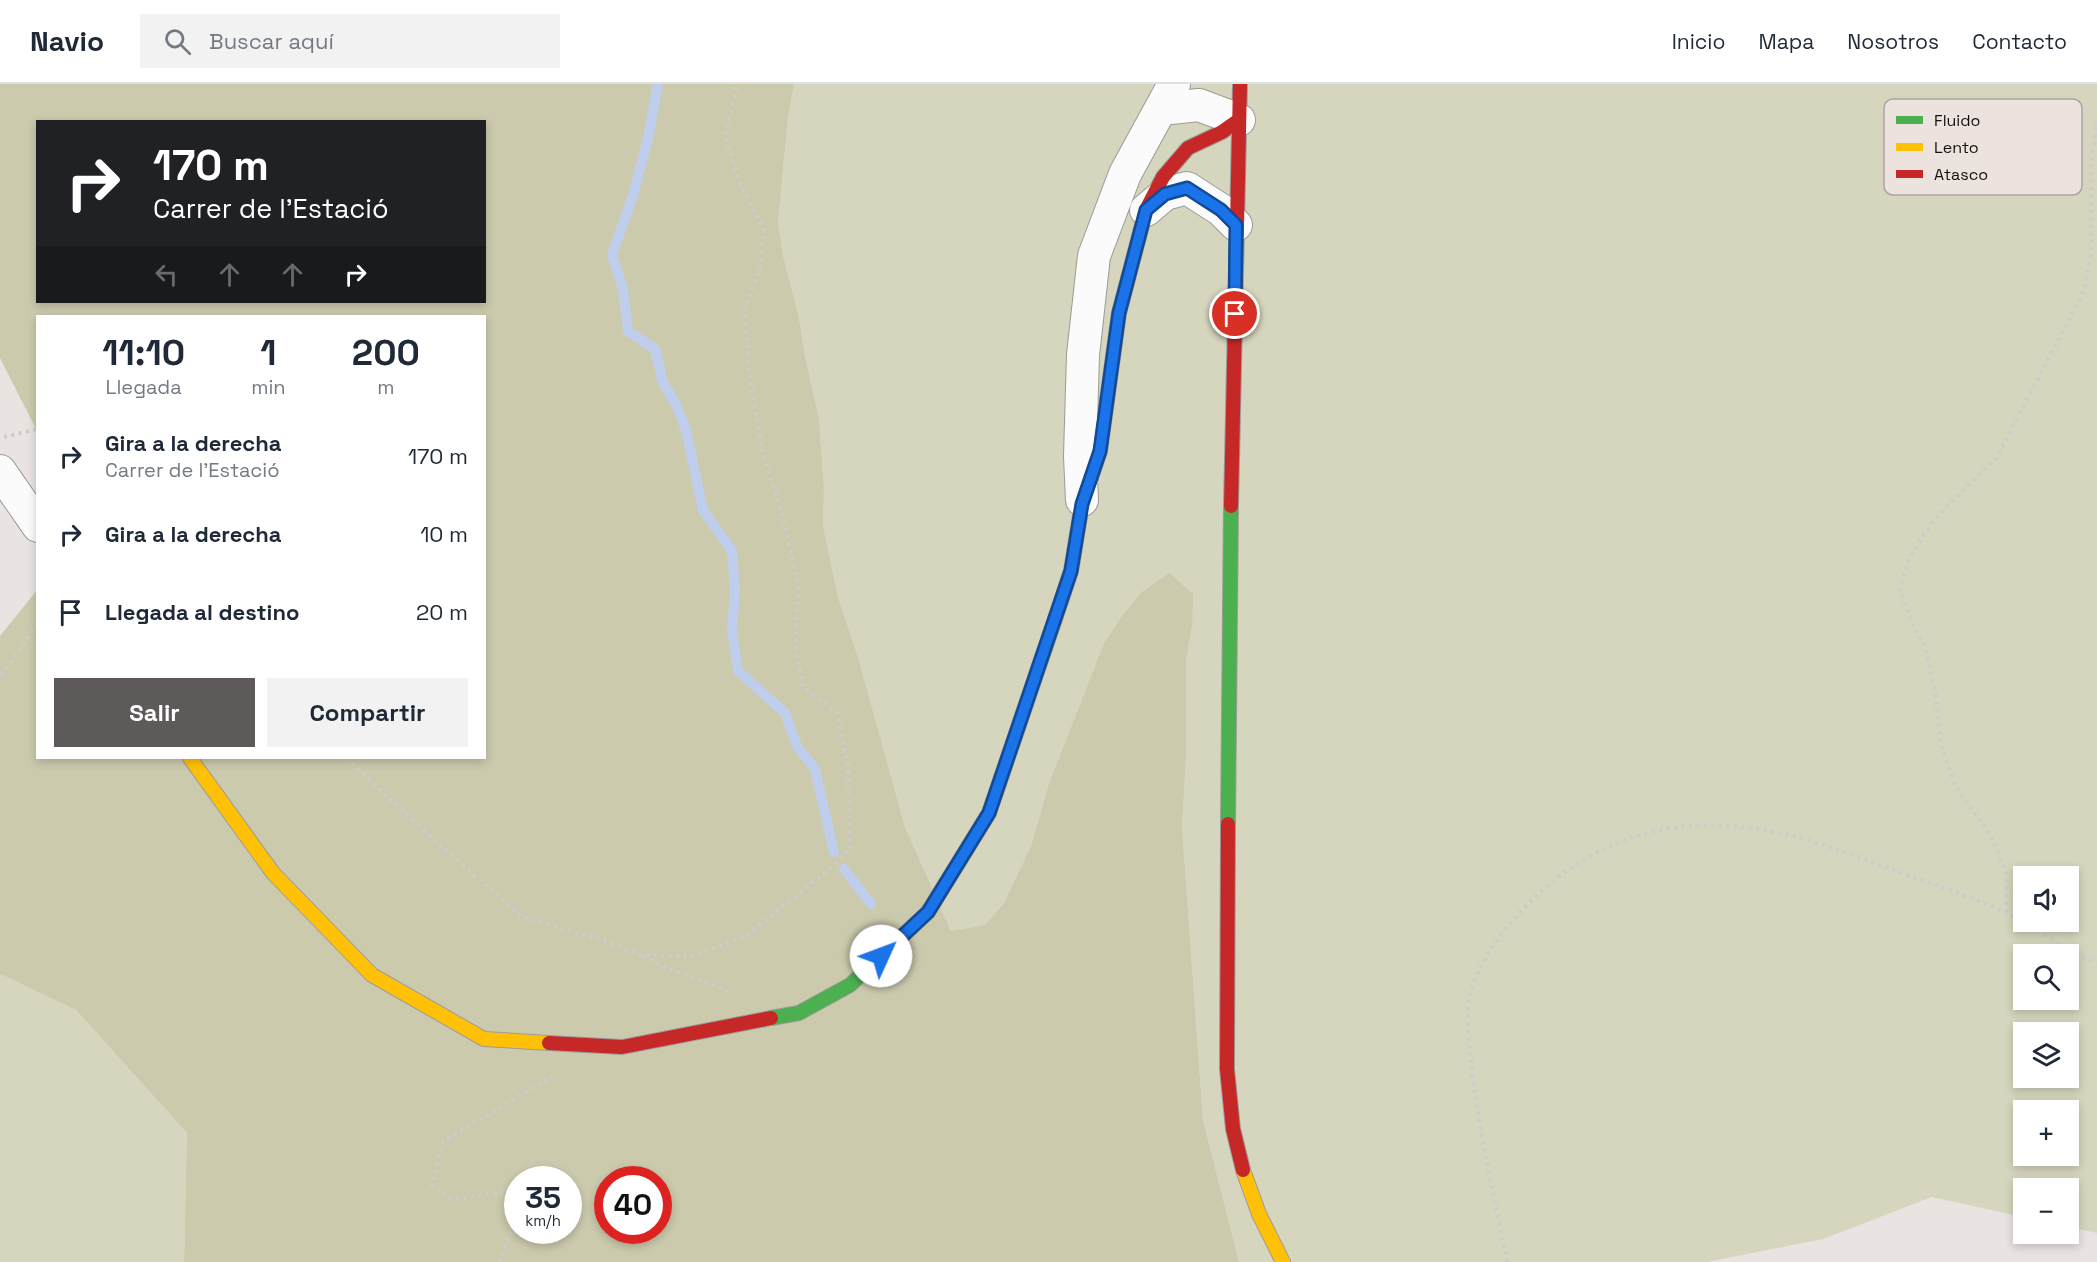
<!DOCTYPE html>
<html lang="es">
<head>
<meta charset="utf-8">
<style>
	:root { --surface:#fff; --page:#f2f2f3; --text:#1f2937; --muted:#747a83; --line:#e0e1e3; --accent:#5e5a59 }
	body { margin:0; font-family:"Space Grotesk",sans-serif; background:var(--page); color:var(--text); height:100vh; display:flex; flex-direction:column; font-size:22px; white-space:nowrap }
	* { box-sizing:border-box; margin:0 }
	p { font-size:20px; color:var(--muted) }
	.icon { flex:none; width:33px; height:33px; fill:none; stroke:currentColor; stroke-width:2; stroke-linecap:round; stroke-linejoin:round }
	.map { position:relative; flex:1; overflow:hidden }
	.sheet { position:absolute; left:36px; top:231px; width:450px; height:444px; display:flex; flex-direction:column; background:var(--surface); border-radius:0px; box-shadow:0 3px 9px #0003 }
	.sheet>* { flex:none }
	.hud { position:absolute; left:36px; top:36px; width:450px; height:183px; border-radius:0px; box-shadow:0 3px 9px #0003; background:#202124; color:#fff; overflow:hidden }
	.tools { position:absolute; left:2013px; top:782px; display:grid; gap:12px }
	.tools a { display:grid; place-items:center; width:66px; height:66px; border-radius:0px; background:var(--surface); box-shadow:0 3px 9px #0003; font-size:30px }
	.speed { position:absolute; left:504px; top:1082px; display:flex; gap:12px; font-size:30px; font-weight:700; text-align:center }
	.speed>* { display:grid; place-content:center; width:78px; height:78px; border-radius:50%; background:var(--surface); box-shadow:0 3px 9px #0003; line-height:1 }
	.speed small { font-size:15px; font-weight:400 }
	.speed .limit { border:9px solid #d22; background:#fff; color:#111 }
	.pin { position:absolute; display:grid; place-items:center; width:51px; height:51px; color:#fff; margin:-26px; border:3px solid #fff; border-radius:50%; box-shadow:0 2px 6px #0007 }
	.me { position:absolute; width:66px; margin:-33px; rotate:47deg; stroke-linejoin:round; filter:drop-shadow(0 0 4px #0008) }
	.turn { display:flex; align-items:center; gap:21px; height:126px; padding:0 18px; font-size:27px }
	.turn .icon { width:78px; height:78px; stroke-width:2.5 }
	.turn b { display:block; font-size:42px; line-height:51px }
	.lanes { display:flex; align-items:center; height:57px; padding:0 18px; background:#0003; justify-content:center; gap:30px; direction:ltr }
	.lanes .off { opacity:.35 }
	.eta { display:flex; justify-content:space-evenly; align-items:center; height:102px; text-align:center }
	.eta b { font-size:36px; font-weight:800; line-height:42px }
	.primary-button { display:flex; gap:12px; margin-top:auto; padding:12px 18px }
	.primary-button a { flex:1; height:69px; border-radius:0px; background:var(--accent); color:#fff; font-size:24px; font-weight:800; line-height:69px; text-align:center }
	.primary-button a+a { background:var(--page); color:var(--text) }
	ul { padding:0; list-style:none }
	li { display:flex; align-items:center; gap:18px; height:78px; padding:0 18px }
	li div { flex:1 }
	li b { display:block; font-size:22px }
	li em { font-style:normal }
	header { display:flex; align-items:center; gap:36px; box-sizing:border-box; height:84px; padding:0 30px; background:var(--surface); border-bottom:2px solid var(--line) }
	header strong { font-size:28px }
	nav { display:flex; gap:33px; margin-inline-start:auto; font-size:21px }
	.search { width:420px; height:54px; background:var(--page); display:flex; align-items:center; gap:15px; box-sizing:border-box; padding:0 21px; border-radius:0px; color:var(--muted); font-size:22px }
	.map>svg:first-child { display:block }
	.green { fill:#d6d5bd; fill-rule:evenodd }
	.forest { fill:#cbcaad; fill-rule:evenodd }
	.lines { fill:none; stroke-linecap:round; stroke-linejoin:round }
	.stream { stroke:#c0ceed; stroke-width:10 }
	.street-casing { stroke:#9e9a99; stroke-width:34 }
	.fast-casing { stroke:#9e9a99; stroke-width:16 }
	.slow-casing { stroke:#9e9a99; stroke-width:16 }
	.jam-casing { stroke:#9e9a99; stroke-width:16 }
	.path { stroke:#cecccb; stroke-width:4; stroke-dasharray:3 4.5; stroke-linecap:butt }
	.street { stroke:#fcfbfb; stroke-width:32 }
	.fast { stroke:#4caf50; stroke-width:14 }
	.slow { stroke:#ffc107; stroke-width:14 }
	.jam { stroke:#c62828; stroke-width:14 }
	.route-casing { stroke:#114b97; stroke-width:15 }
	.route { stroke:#1a73e8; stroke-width:10 }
	.key { fill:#ece3df; stroke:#aba4a1; stroke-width:1.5 }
	.key-label { font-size:16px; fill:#13100f }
</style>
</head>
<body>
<header>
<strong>Navio</strong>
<div class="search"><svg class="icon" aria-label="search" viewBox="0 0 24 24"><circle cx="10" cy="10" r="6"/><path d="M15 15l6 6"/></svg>Buscar aquí</div>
<nav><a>Inicio</a><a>Mapa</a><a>Nosotros</a><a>Contacto</a></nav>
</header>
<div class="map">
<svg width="2097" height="1178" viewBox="0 0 2097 1178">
	<rect width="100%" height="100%" fill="#e9e4e2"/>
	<!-- green -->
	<g class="green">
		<path d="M 794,0 L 2097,0 L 2097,1149 L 2069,1143 L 2068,1104 L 2024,1104 L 2023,1133 L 1932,1113 L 1823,1155 L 1707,1178 L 1239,1178 L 1203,1036 L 1182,743 L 1186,676 L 1186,577 L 1192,542 L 1122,532 L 1104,559 L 1049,699 L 1031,762 L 1004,819 L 985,841 L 951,847 L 905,743 L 858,573 L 838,513 L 823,442 L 824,404 L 819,335 L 805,272 L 799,234 L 783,171 L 778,138 L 788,34 ZM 2024,792 L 2068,792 L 2068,837 L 2024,837 ZM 2024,870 L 2068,870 L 2068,915 L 2024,915 ZM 2024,948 L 2068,948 L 2068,993 L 2024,993 ZM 2024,1026 L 2068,1026 L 2068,1071 L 2024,1071 Z"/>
		<polygon points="0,890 76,926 187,1049 184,1178 0,1178"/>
	</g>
	<!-- forest -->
	<path class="forest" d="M 0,0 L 794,0 L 788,34 L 778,138 L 783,171 L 799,234 L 805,272 L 819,335 L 824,404 L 823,442 L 838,513 L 858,573 L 905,743 L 951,847 L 985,841 L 1004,819 L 1031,762 L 1049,699 L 1104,559 L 1122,532 L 1142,508 L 1169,489 L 1193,510 L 1192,542 L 1186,577 L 1186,676 L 1182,743 L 1203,1036 L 1239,1178 L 184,1178 L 187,1049 L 76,926 L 0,890 L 0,552 L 37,506 L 38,674 L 484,674 L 484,232 L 38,232 L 37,347 L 0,274 ZM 38,38 L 484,38 L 484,218 L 38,218 ZM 518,1095 L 568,1095 L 568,1146 L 518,1146 ZM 608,1095 L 658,1095 L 658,1146 L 608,1146 Z"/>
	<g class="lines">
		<!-- stream -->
		<g class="stream">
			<polyline points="658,0 648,54 633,111 612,171 623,205 628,247 655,265 663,299 676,320 686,346 703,426 732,467 735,506 732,546 738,587 785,629 797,662 815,685 834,768"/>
			<polyline points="844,785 871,820"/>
		</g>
		<!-- street casing -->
		<g class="street-casing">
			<g id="street">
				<polyline points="1161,25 1199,21 1239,36"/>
				<polyline points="1146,126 1165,110 1187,104 1221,126 1236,141"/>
				<polyline points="0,387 38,442"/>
				<polyline points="1082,416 1080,372 1083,271 1094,172 1125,90 1174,0"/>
			</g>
		</g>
		<!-- fast casing -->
		<g class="fast-casing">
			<g id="fast">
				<polyline points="1228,740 1231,422"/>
				<polyline points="771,934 799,929 850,901 928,828 989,729 1055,535"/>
			</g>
		</g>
		<!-- slow casing -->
		<g class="slow-casing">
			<g id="slow">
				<polyline points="190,674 273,789 372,891 484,955 549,959"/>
				<polyline points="1243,1086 1259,1130 1283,1178"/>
			</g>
		</g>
		<!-- jam casing -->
		<g class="jam-casing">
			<g id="jam">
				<polyline points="1231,422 1240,0"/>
				<polyline points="1055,535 1071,487 1082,420 1100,367 1119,229 1146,126 1163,93 1188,64 1222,48 1239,36"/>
				<polyline points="1228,740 1227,985 1233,1045 1243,1086"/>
				<polyline points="549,959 622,963 771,934"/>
			</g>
		</g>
		<!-- path -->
		<g class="path">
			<polyline points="4,353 38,345"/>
			<polyline points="0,590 10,580 38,539"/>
			<polyline points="346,674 428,750 522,833 603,856 640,871 695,872 747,851 827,787 850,766 848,681 837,629 803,603 796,563 798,502 783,432 763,370 749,289 745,223 760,185 764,145 741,102 725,53 737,0"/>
			<polyline points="2006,828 2007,790 1991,752 1956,703 1941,662 1936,613 1925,562 1913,541 1900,506 1908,478 1924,450 1942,427 1996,374 2084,207 2091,171 2091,84 2097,37"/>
			<polyline points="643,872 671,886 728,907"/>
			<polyline points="518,1112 500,1108 452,1116 432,1101 443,1057 552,993"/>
			<polyline points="500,1178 511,1146 518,1140"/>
			<path d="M 1507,1178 C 1494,1111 1478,1043 1471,976 C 1469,955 1465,931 1470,910 C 1477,881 1502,847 1522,826 C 1606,738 1704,724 1817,759 C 1850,769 1883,782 1916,794 C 1946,805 1976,815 2005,828 C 2037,842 2064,868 2097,879"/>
		</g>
		<!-- street -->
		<use href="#street" class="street"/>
		<!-- fast -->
		<use href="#fast" class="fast"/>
		<!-- slow -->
		<use href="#slow" class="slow"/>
		<!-- jam -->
		<use href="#jam" class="jam"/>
	</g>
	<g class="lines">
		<!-- route casing -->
		<g class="route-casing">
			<polyline id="route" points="881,872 928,828 989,729 1071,487 1082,420 1100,367 1119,229 1146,126 1165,110 1187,104 1221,126 1236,141 1235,230"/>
		</g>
		<!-- route -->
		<use href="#route" class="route"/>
	</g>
	<!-- legend -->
	<rect x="1884" y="15" width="198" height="96" rx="9" class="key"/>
	<rect x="1896" y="32" width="27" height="8" fill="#4caf50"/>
	<rect x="1896" y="59" width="27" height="8" fill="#ffc107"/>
	<rect x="1896" y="86" width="27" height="8" fill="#c62828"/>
	<g class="key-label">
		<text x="1934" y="42">Fluido</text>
		<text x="1934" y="69">Lento</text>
		<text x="1934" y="96">Atasco</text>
	</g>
</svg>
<div class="tools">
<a><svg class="icon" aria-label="sound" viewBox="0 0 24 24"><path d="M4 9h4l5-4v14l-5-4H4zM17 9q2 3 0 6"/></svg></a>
<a><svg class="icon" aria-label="search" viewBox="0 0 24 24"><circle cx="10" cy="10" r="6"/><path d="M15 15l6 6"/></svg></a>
<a><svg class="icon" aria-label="layers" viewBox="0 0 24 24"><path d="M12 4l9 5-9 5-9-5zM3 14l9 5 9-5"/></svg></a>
<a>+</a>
<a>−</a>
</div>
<div class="speed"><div>35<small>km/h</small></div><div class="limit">40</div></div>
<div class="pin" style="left:1235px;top:230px;background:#d93025"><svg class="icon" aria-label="arrive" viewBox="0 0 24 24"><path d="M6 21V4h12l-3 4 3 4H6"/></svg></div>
<svg class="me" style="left:881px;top:872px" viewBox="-20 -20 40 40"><circle r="19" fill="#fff"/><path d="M0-13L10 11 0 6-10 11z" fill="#1a73e8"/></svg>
<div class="hud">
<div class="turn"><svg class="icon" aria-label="right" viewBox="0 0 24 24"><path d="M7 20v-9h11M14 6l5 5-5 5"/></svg><div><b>170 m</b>Carrer de l'Estació</div></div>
<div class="lanes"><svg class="icon off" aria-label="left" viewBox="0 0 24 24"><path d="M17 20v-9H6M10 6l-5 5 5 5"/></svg><svg class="icon off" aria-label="ahead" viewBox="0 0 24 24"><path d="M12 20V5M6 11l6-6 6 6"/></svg><svg class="icon off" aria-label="ahead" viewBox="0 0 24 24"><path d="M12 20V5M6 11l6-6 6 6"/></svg><svg class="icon" aria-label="right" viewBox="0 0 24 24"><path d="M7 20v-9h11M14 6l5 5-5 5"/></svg></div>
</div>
<section class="sheet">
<div class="eta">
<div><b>11:10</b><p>Llegada</p></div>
<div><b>1</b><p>min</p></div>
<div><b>200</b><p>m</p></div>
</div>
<ul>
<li><svg class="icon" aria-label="right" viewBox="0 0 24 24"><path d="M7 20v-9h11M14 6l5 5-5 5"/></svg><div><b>Gira a la derecha</b><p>Carrer de l'Estació</p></div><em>170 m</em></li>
<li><svg class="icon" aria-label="right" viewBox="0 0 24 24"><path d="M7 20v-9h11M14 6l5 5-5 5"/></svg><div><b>Gira a la derecha</b></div><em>10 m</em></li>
<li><svg class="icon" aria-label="arrive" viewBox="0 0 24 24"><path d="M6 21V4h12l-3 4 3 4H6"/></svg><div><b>Llegada al destino</b></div><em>20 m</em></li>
</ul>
<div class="primary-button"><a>Salir</a><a>Compartir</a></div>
</section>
</div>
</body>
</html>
